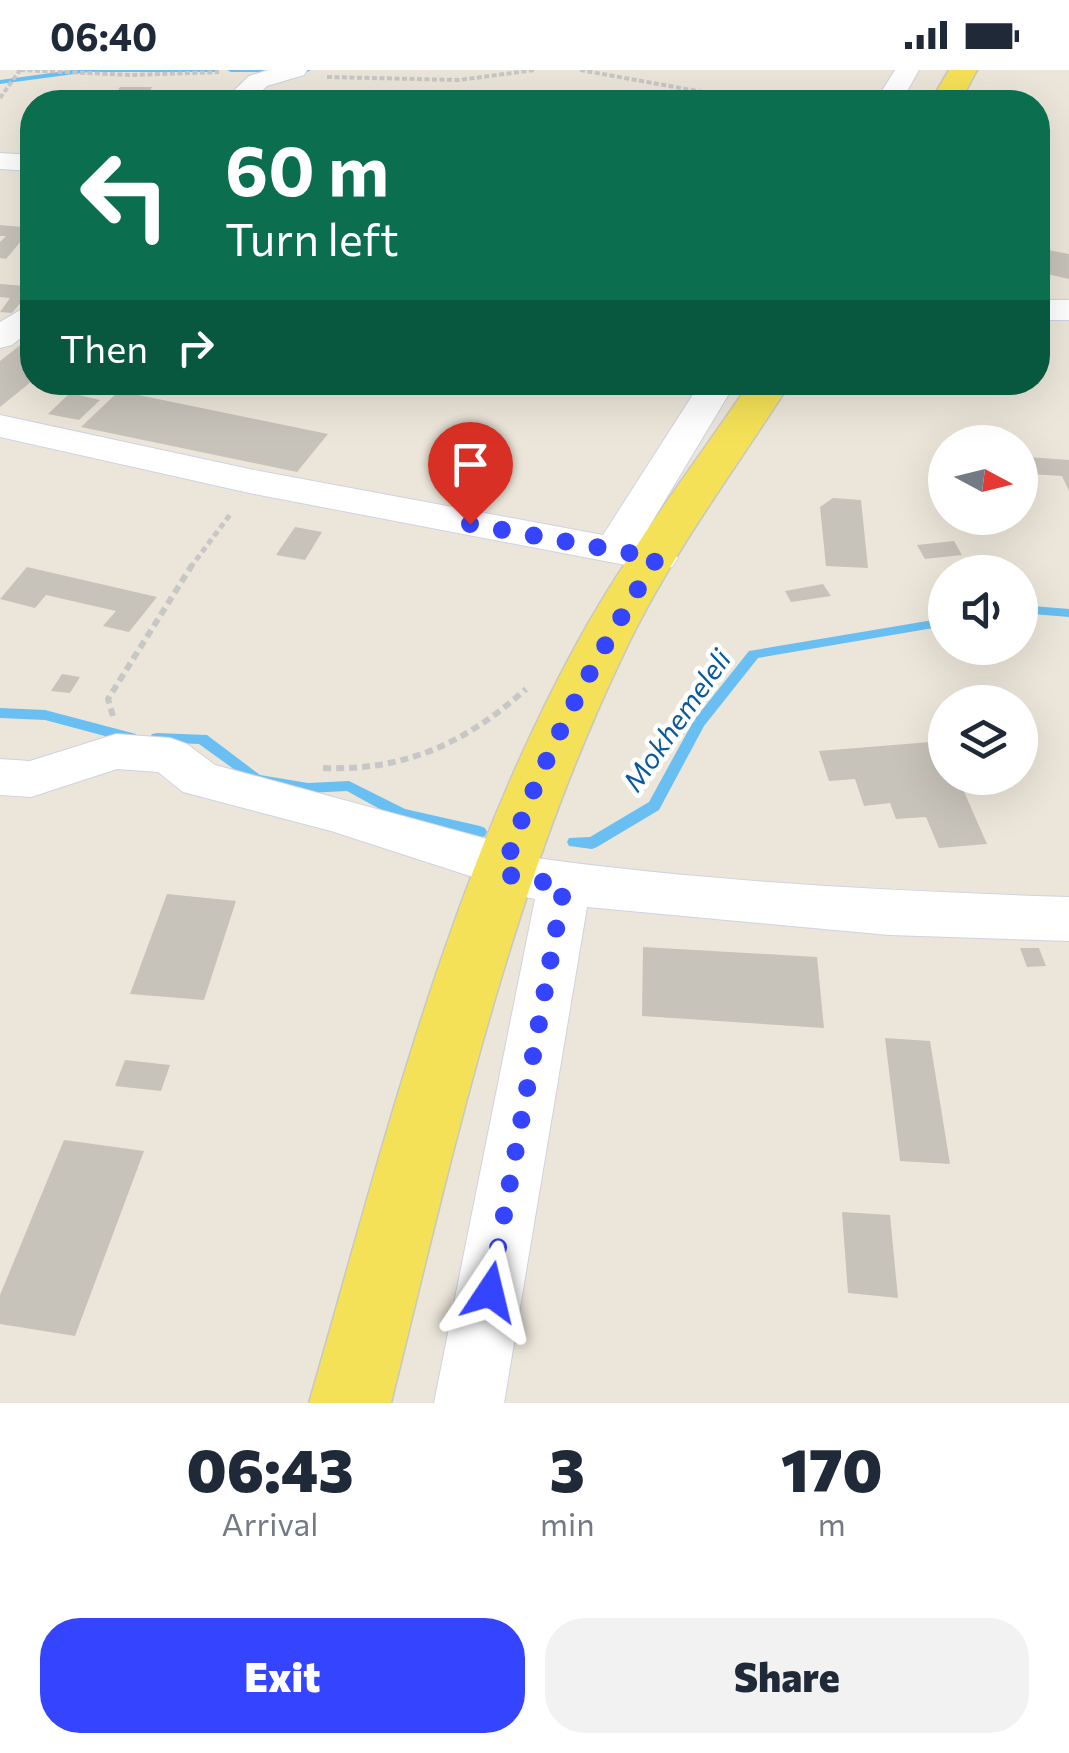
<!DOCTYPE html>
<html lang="en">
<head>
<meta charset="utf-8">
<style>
	:root { --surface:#fff; --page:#f2f2f3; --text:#1f2937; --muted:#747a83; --accent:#3444ff }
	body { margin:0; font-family:Commissioner,sans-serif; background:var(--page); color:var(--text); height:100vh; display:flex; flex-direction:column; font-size:38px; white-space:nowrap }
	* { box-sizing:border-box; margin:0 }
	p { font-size:32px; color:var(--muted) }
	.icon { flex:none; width:55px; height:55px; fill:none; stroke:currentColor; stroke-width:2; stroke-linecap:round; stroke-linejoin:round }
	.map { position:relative; height:1333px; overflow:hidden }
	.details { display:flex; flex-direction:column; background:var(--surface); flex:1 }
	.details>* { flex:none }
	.hud { position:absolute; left:20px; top:20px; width:1030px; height:305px; border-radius:40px; box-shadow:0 10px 40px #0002; background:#0b6e4f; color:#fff; overflow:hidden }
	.needle { width:65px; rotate:97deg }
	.tools { position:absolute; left:928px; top:355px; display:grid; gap:20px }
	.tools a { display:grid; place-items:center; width:110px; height:110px; border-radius:50%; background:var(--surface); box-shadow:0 10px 40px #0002; font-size:50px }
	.pin { position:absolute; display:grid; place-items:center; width:85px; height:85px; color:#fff; margin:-102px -42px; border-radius:50% 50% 50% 0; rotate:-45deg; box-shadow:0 0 10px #0007 }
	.pin .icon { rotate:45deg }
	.me { position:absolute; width:110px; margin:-55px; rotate:10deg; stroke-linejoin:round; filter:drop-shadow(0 0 8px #0008) }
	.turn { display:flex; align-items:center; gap:35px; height:210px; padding:0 40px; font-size:45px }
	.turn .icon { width:130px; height:130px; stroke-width:2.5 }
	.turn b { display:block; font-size:70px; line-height:85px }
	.then { display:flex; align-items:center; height:95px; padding:0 40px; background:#0003; gap:20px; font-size:38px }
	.eta { display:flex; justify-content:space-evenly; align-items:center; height:170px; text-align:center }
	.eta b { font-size:60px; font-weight:800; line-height:70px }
	.action { display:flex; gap:20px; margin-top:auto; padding:20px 40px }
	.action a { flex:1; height:115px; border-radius:40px; background:var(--accent); color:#fff; font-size:40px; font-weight:800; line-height:115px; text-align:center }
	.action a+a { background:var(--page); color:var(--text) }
	.status { display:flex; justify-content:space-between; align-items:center; height:70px; padding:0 50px; background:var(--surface); direction:ltr }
	.status svg { height:28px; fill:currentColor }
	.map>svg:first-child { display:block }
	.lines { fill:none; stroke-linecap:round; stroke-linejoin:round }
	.stream { fill:#69bff2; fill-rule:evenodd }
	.building { fill:#c7c3ba }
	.minor-casing { stroke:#d0d1e3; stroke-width:2 }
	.major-casing { stroke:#c7c7c7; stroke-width:3 }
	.path-far2 { stroke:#c7c7c7; stroke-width:4; stroke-dasharray:5 2.5; stroke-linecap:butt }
	.path-far1 { stroke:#c7c7c7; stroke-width:5; stroke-dasharray:6 4; stroke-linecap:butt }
	.path { stroke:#c7c7c7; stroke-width:6; stroke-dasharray:8 5; stroke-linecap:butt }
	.minor { fill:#fff; fill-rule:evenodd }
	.major { fill:#f5e157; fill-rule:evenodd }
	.route { stroke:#3444ff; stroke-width:18; stroke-dasharray:0 32.4 }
	.labels { text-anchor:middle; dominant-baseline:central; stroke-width:9; stroke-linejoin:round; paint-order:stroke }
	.water-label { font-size:28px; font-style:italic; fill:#095a9d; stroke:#fff }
</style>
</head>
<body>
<div class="status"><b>06:40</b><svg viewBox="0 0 49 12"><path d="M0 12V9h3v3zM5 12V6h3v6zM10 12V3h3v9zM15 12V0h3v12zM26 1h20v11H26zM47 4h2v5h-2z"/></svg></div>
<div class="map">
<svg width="1069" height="1333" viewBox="0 0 1069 1333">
	<rect width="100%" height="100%" fill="#ece6da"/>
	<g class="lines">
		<!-- stream -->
		<g class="stream">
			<polygon points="73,0 218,0 214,2 89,2 0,14 0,10"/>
			<polygon points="227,0 311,0 307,2 231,2"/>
			<polygon points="1020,535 1069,539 1069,547 1020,543"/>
			<polygon points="945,548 945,556 758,588 704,656 659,740 597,777 592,779 569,776 567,772 569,768 590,767 649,732 694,650 749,581"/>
			<polygon points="0,638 45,640 136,664 138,668 131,673 45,650 0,648"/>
			<polygon points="157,663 207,665 260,705 308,713 349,711 405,739 480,756 485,758 487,762 485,766 480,768 396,748 347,721 308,723 256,715 199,674 152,672 150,668 152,664"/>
		</g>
	</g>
	<!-- building -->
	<g class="building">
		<polygon points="120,17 152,17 144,32 111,32"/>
		<polygon points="0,155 32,158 6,189 0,188 0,172 6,166 0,166"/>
		<polygon points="1038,178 1069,184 1069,209 1038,202"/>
		<polygon points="0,214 26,216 19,225 26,226 12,243 0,242 10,228 0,227"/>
		<polygon points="32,266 32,311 0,337 0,291"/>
		<polygon points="119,321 328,364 297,402 81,357"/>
		<polygon points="70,323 100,330 79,350 48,344"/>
		<polygon points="1027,387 1069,390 1069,421 1062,406 1030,404"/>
		<polygon points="833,428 861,430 868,498 826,496 820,437"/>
		<polygon points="295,457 322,462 305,490 276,485"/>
		<polygon points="954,471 962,485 925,489 917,475"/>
		<polygon points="27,497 157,527 129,562 103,556 116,541 46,525 35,538 0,529"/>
		<polygon points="823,514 831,526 791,532 785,521"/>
		<polygon points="62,604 80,607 70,623 51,621"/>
		<polygon points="943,671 945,708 958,708 987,774 939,778 926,747 896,749 890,733 864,736 855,709 829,711 819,681"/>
		<polygon points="167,824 236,831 204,930 130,924"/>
		<polygon points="643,877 817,887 824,958 642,946"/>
		<polygon points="1020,878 1039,878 1046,896 1027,897"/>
		<polygon points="885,968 930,971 950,1094 900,1091"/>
		<polygon points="125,990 170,995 161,1021 115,1016"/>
		<polygon points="64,1070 144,1081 75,1266 0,1254 0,1225"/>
		<polygon points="842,1142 890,1145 898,1228 848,1223"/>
	</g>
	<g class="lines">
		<!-- minor casing -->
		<g class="minor-casing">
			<g id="minor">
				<polygon points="268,0 307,0 304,5 267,16 250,32 222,32 249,6"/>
				<polygon points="895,0 919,0 901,32 875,32"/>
				<polygon points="0,83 32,85 32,101 0,99"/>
				<rect x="1038" y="230" width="31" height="20"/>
				<polygon points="32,233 32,259 12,275 0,278 0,252"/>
				<polygon points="701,312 736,312 640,472 672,479 678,488 672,497 657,501 254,424 0,367 0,345 254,400 603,465"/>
				<path d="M 116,664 L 170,668 L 187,674 L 215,695 L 524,779 L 529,787 C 708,812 888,821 1069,827 L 1069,871 L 889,865 L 587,837 L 504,1333 L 434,1333 L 535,829 L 485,819 L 479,809 L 331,761 L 183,722 L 158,702 L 117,699 L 31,727 L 0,725 L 0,689 L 30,691 Z"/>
			</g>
		</g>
		<!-- major casing -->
		<g class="major-casing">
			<g id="major">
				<polygon points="949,0 977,0 960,32 930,32"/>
				<path d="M 750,312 L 791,312 C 734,401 669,487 624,583 C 510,820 454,1079 391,1333 L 309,1333 C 383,1078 447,813 575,577 C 625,484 691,400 750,312 Z"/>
			</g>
		</g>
		<!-- path-far2 -->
		<g class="path-far2">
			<polyline points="20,0 131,5 219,2"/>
			<polyline points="580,0 759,32"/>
			<polyline points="327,7 459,10 535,0"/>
			<polyline points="0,28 20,0"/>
		</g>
		<!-- path-far1 -->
		<polyline class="path-far1" points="190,498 232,442"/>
		<!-- path -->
		<g class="path">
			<polyline points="113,646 108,629 192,495"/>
			<path d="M 323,698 C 405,701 466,673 526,619"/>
		</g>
		<!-- minor -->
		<use href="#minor" class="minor"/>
		<!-- major -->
		<use href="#major" class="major"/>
	</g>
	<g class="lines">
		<!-- route -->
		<path class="route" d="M 470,454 L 657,488 C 595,588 538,692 503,804 L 564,816 L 490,1222"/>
	</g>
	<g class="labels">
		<!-- water labels -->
		<g class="water-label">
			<text transform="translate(676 650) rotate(-55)">Mokhemeleli</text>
		</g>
	</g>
</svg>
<div class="tools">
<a><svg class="needle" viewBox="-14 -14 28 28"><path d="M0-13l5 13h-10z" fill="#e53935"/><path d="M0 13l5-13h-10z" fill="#747a83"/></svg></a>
<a><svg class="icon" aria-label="sound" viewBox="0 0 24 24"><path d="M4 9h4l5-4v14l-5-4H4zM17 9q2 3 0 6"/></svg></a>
<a><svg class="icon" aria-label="layers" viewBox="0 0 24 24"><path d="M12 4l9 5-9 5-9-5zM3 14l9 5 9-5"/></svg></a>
</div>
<div class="pin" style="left:470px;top:454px;background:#d93025"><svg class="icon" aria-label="arrive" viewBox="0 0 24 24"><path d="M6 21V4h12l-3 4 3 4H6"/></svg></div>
<svg class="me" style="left:490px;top:1222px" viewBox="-20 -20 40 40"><path d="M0-17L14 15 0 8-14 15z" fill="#3444ff" stroke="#fff" stroke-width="4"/></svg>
<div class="hud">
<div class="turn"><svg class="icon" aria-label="left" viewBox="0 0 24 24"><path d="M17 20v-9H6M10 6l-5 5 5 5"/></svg><div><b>60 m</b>Turn left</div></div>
<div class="then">Then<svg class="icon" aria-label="right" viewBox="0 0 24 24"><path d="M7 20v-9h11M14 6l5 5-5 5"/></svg></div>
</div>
</div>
<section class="details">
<div class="eta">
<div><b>06:43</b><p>Arrival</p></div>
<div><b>3</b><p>min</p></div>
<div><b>170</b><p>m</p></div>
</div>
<div class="action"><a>Exit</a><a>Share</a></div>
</section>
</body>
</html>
